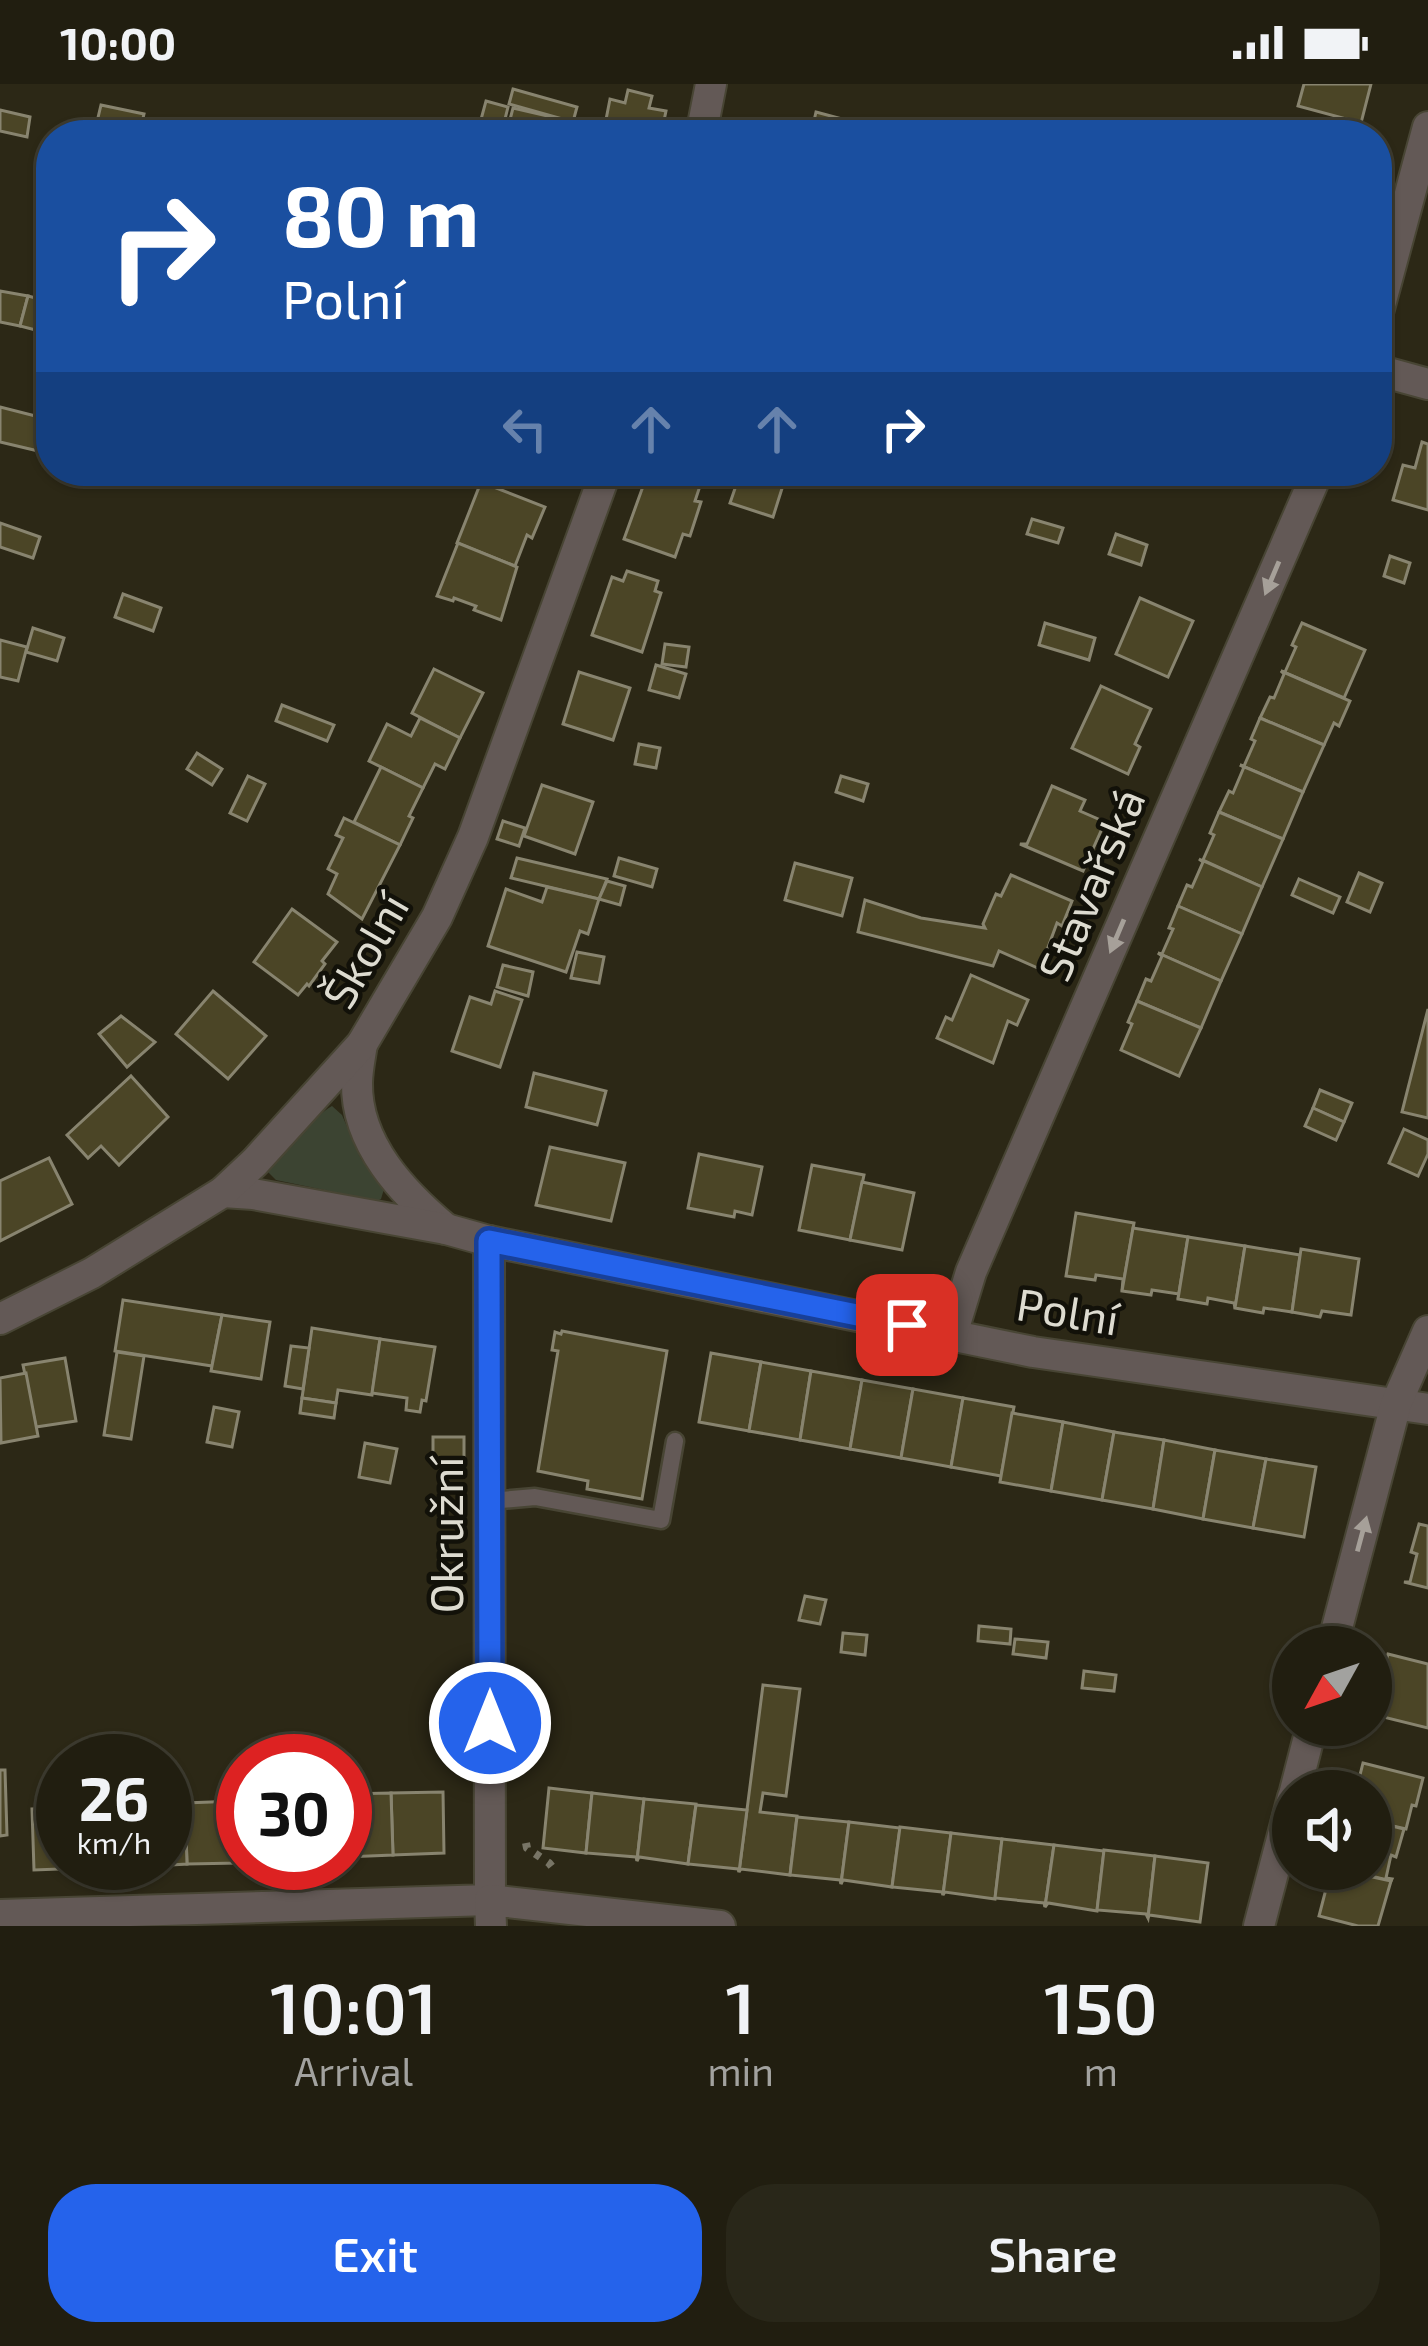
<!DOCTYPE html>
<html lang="en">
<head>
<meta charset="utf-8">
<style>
	:root { --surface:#211e10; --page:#292719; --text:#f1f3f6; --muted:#a2a29f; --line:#3e3c30; --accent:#2563eb }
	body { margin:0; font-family:"Exo 2",sans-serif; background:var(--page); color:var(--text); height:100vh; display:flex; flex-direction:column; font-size:45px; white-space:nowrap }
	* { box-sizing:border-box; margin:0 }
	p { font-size:39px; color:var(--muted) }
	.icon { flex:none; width:66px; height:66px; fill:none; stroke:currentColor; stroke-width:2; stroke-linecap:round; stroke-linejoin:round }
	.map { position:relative; height:1842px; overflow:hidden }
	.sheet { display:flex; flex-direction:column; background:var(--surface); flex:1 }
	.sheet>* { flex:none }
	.guide { position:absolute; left:36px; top:36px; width:1356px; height:366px; border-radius:48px; box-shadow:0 3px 9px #0004,0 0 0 3px var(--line); background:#1a4fa0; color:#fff; overflow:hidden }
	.needle { width:78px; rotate:230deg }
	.tools { position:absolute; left:1272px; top:1542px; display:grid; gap:24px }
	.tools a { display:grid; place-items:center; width:120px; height:120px; border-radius:50%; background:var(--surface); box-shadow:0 3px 9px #0004,0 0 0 3px var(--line); font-size:60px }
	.speed { position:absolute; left:36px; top:1650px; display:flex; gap:24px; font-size:60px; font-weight:700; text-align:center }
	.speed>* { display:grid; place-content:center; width:156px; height:156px; border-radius:50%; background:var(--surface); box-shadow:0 3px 9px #0004,0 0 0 3px var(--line); line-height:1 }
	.speed small { font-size:30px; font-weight:400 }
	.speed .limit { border:18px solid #d22; background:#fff; color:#111 }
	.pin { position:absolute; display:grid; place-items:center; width:102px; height:102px; color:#fff; margin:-51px; border-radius:24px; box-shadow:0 6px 18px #0006 }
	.me { position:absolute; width:132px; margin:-66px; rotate:0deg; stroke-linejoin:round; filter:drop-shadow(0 0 9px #0008) }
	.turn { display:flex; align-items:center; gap:42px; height:252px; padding:0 48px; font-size:54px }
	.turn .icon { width:156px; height:156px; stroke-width:2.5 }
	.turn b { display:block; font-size:84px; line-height:102px }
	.lanes { display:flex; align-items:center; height:114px; padding:0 48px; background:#0003; justify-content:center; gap:60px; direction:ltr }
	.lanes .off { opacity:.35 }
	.eta { display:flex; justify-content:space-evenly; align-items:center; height:204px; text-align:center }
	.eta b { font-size:72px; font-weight:600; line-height:84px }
	.action { display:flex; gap:24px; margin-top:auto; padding:24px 48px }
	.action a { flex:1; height:138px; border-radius:48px; background:var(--accent); color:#fff; font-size:48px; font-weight:600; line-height:138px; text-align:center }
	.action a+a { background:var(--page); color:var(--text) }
	.status { display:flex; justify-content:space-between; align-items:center; height:84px; padding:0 60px; background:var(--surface); direction:ltr }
	.status svg { height:33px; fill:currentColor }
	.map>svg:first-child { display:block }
	.green { fill:#3c4432 }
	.building { fill:#4b4526; stroke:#88846f; stroke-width:3 }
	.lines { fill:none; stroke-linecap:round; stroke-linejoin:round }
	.service-casing { stroke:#484534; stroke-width:21 }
	.minor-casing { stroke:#484534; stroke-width:34 }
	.path { stroke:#787566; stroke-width:8; stroke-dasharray:6 9; stroke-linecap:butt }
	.service { stroke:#635956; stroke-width:16 }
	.minor { stroke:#635956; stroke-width:30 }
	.oneway { fill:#a6a099 }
	.route-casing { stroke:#184099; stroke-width:30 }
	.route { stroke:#2563eb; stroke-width:21 }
	.labels { text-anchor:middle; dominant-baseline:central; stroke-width:9; stroke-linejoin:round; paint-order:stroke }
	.street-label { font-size:45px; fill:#dddbd0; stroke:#121109 }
</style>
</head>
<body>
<div class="status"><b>10:00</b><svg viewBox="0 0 49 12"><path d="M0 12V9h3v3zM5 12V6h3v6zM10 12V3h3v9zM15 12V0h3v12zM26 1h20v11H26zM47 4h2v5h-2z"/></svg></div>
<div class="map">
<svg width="1428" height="1842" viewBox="0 0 1428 1842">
	<rect width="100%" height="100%" fill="#2c2816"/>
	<!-- green -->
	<path class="green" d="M 332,1022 L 342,1031 L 361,1075 L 384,1105 L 381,1115 L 377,1117 L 276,1096 L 268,1088 C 277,1068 313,1033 332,1022 Z"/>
	<!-- building -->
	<g class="building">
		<polygon points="1304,0 1371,0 1361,39 1298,22"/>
		<polygon points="513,5 577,23 573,38 509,20"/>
		<polygon points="628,6 652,12 649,24 666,27 661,51 603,51 610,15 625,19"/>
		<polygon points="486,17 508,23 501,51 477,50"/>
		<polygon points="101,21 144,30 139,51 96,42"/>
		<polygon points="513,24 578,39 575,51 520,51 507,47"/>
		<polygon points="0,26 30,33 27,53 0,47"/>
		<polygon points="816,28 861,40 858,51 798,51 802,38 813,41"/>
		<polygon points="0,207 28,212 20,242 0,238"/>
		<polygon points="28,212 51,218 51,250 20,242"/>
		<polygon points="0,323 51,336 51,370 0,358"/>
		<polygon points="1422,358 1428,360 1428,426 1393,416 1403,381 1415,384"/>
		<polygon points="741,387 760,387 785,395 773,433 730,419"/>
		<polygon points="672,393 700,402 695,417 701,418 690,452 683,450 675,473 624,455 646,394 669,401"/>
		<polygon points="481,398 545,423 532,454 527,451 515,482 457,459"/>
		<polygon points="1032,435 1063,444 1058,459 1027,450"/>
		<polygon points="0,439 40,453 33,474 0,463"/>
		<polygon points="1116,450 1147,461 1141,481 1109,470"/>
		<polygon points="458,459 517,483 501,536 474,526 476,522 454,514 453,517 437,512"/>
		<polygon points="1390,472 1410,479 1404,499 1384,492"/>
		<polygon points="627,487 658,497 655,507 661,509 642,568 592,551 612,493 623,497"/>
		<polygon points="123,510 161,524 153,547 115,533"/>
		<polygon points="1140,514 1193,537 1168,593 1116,570"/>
		<polygon points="1045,539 1095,554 1089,576 1039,561"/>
		<polygon points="1302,539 1365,566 1344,614 1281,587 1285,588 1296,563 1292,561"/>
		<polygon points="33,544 64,554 57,577 26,568"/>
		<polygon points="0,556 27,563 18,597 0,593"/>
		<polygon points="665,560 689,563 686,583 662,580"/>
		<polygon points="656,581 686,590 679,614 649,606"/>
		<polygon points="434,585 483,609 460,654 412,629"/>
		<polygon points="1281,587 1350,617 1339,642 1334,639 1324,661 1260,634 1270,613 1274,614 1284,590"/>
		<polygon points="579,588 630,604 613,656 563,640"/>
		<polygon points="1101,602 1151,625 1135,660 1140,663 1128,690 1072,664"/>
		<polygon points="282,621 334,641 327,657 276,637"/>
		<polygon points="420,634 460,654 445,685 435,680 423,704 369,677 387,640 411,652"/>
		<polygon points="1260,634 1324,661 1303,708 1240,681 1244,682 1255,657 1251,655"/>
		<polygon points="639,660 660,664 656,684 635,680"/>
		<polygon points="197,669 222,685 212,701 187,685"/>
		<polygon points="1240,681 1303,708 1283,755 1219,728 1229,707 1233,709 1244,683"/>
		<polygon points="381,683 423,704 409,732 413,734 400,761 354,738"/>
		<polygon points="248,692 265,700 247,737 230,729"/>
		<polygon points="841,692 868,700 863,717 836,708"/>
		<polygon points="542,701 593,718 575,770 524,752"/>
		<polygon points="1052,702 1085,716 1080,727 1105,738 1083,787 1020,760 1027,760"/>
		<polygon points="1219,728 1283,755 1262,803 1203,776 1214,751 1210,749"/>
		<polygon points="344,734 400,761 362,835 328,810 337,790 328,785 343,754 336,751"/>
		<polygon points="503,737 525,744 519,762 497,755"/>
		<polygon points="517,774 607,795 599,815 511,794"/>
		<polygon points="619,774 657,785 652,803 614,792"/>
		<polygon points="1199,775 1262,803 1242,850 1178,822 1187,801 1192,803 1203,778"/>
		<polygon points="795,779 852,794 842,832 785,816"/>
		<polygon points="1359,789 1382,799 1370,828 1347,818"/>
		<polygon points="1011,791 1072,817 1062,842 1057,839 1040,885 999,867 993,882 858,848 865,816 921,834 985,844 983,840 996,810 1001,812"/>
		<polygon points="1299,795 1340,813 1333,829 1292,811"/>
		<polygon points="607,797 625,802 620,821 599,815"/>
		<polygon points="547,803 599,815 588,850 580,847 566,888 488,862 506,805 542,818"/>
		<polygon points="1178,822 1242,850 1221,897 1158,869 1162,870 1173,845 1169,844"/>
		<polygon points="292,825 337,858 322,877 325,880 309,902 307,900 298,911 254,878"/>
		<polygon points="577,868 604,873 599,899 571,894"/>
		<polygon points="1158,869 1221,897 1201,944 1137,917 1146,895 1151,897 1162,872"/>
		<polygon points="503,881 533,888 528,912 497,903"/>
		<polygon points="971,891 1028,916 1017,941 1008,937 993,979 937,954 946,933 952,936"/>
		<polygon points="213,907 266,952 228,995 176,950"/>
		<polygon points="495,907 522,916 500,983 452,967 470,913 491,920"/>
		<polygon points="1137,917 1201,944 1179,992 1121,966 1132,940 1128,938"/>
		<polygon points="1428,925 1428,1034 1402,1028"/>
		<polygon points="121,932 155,958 127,983 99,950"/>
		<polygon points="534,989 606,1007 597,1041 526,1023"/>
		<polygon points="131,992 168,1033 119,1081 101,1062 88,1074 67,1051"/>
		<polygon points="1320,1006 1352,1019 1344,1038 1313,1024"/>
		<polygon points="1313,1024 1344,1038 1336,1056 1305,1042"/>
		<polygon points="1404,1045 1428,1056 1428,1070 1418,1092 1389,1079"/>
		<polygon points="550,1063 625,1079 611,1137 536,1121"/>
		<polygon points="699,1070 762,1083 752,1131 735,1127 734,1133 688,1124"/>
		<polygon points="49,1074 72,1120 0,1157 0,1097"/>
		<polygon points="812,1081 864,1091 850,1156 799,1146"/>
		<polygon points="862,1098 914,1109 902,1166 850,1156"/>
		<polygon points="1076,1129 1134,1139 1122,1207 1123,1195 1096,1191 1095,1196 1066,1192"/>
		<polygon points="1133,1144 1188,1153 1178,1215 1179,1210 1152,1206 1151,1211 1122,1207"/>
		<polygon points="1188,1153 1245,1162 1235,1224 1234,1219 1208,1214 1207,1220 1178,1215"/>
		<polygon points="1245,1162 1300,1171 1292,1228 1264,1224 1263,1229 1235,1224"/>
		<polygon points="1301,1165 1359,1175 1351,1231 1322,1227 1320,1233 1292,1228"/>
		<polygon points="123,1216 222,1231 212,1282 115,1267"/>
		<polygon points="222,1231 270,1238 261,1295 211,1287"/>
		<polygon points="312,1244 380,1255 372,1311 338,1306 336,1319 302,1314"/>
		<polygon points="562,1247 667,1267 642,1415 587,1405 588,1397 538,1387 558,1267 552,1266 555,1248 561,1250"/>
		<polygon points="380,1255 435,1263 426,1317 422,1316 420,1328 406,1326 407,1314 372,1309"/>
		<polygon points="291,1262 309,1264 303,1305 285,1302"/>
		<polygon points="117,1268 144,1272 131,1355 104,1351"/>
		<polygon points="711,1269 761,1278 749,1347 699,1338"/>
		<polygon points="65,1274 76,1337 36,1343 23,1281"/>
		<polygon points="761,1278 811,1287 800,1356 749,1347"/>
		<polygon points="811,1287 862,1296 850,1365 800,1356"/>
		<polygon points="26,1289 38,1352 1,1359 0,1294"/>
		<polygon points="862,1296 913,1305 901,1374 850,1365"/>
		<polygon points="913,1305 963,1314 951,1383 901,1374"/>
		<polygon points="302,1314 336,1319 334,1334 300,1329"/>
		<polygon points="963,1314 1014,1323 1001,1392 951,1383"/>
		<polygon points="214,1323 239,1328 232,1363 207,1358"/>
		<polygon points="1012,1329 1063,1338 1051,1407 1000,1398"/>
		<polygon points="1063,1338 1114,1348 1102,1416 1051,1407"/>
		<polygon points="1114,1348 1164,1356 1153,1425 1102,1416"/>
		<rect x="433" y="1353" width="31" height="21"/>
		<polygon points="1164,1356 1215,1366 1203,1435 1153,1425"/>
		<polygon points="365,1359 397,1365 390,1399 359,1393"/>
		<polygon points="1215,1366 1266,1375 1253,1444 1203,1435"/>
		<polygon points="1266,1375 1316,1383 1304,1453 1253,1444"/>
		<polygon points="1419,1440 1428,1442 1428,1504 1404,1498 1410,1498 1417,1470 1411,1468"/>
		<polygon points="805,1512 826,1516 820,1540 799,1536"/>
		<polygon points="979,1542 1011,1545 1010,1560 978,1557"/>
		<polygon points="843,1549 867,1551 865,1571 841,1568"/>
		<polygon points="1015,1555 1048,1558 1046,1574 1013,1570"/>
		<polygon points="1388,1570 1428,1580 1428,1644 1371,1630"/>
		<polygon points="1084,1587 1116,1591 1114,1607 1082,1604"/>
		<polygon points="763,1601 800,1605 786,1712 763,1709 760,1728 797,1732 790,1791 741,1785 739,1788"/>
		<polygon points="1363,1679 1423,1694 1416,1722 1412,1721 1406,1745 1371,1737 1371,1707 1356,1707"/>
		<polygon points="0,1686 5,1686 7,1751 0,1752"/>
		<polygon points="549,1704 592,1709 586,1769 543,1764"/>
		<polygon points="443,1708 444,1769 393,1771 391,1709"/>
		<polygon points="391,1709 393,1771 345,1773 345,1710"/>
		<polygon points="592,1709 644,1715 637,1777 636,1773 586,1769"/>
		<polygon points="644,1715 696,1720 688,1780 639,1773 637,1777"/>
		<polygon points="237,1717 239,1779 187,1780 185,1719"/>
		<polygon points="165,1719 185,1719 187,1780 136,1783 136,1779 165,1779"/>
		<polygon points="696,1721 747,1726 739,1788 738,1785 688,1780"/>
		<polygon points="63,1724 63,1779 85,1779 85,1784 34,1786 32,1725"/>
		<polygon points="797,1733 849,1738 841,1800 840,1796 790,1791"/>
		<polygon points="1371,1737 1404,1745 1396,1773 1391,1771 1386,1794 1392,1795 1391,1797 1343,1785 1371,1785"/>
		<polygon points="849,1738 900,1744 892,1803 843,1796 841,1800"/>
		<polygon points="900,1743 951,1749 943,1811 942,1808 892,1803"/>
		<polygon points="951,1749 1002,1755 995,1815 945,1808 943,1811"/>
		<polygon points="1002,1755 1054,1761 1045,1823 1044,1819 995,1814"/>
		<polygon points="1054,1761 1104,1767 1097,1827 1048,1819 1045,1823"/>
		<polygon points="1104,1766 1155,1772 1148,1834 1146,1830 1097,1826"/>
		<polygon points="1155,1772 1208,1779 1200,1838 1149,1831 1148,1834"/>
		<polygon points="1336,1785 1391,1797 1378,1842 1358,1842 1319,1832 1326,1805 1330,1806"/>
	</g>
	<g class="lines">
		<!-- service casing -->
		<g class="service-casing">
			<polyline id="service" points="489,1417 535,1413 661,1436 675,1357"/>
		</g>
		<!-- minor casing -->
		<g class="minor-casing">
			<g id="minor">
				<polyline points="701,51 711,0"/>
				<polyline points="1377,232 1428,43"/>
				<polyline points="1377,286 1428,300"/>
				<path d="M 362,960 C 360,973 357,987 357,999 C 356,1060 403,1109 446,1145"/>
				<polyline points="223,1108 253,1110 446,1145 489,1157 1033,1268 1428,1325"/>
				<polyline points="0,1235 92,1189 223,1108 255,1078 362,960 437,833 473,753 606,387"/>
				<polyline points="952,1250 971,1188 1318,387"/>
				<polyline points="1332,1563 1396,1320 1428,1247"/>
				<polyline points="1295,1707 1312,1641"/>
				<polyline points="0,1831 490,1816 489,1157"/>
				<polyline points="491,1842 490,1816 720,1842"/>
				<polyline points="1259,1842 1293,1713"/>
			</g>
		</g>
		<!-- path -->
		<polyline class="path" points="526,1759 527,1764 549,1779 557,1789"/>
		<!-- service -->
		<use href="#service" class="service"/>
		<!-- minor -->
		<use href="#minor" class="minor"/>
	</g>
	<!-- one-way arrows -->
	<defs><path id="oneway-solid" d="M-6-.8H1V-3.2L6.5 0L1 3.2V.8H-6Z" transform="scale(3)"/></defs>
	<g class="oneway">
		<use href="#oneway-solid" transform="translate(1272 494) rotate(113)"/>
		<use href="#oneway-solid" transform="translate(1117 852) rotate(113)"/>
		<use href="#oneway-solid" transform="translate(1362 1450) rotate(-75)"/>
	</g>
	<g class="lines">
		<!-- route casing -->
		<g class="route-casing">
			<polyline id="route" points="490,1639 489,1157 907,1241"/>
		</g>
		<!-- route -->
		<use href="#route" class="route"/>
	</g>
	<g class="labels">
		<!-- street labels -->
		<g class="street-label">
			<text transform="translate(1090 800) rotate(-67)">Stavařská</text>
			<text transform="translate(364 866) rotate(-60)">Školní</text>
			<text transform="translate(1068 1226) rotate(9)">Polní</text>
			<text transform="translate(445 1451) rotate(-90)">Okružní</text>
		</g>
	</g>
</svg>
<div class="tools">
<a><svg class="needle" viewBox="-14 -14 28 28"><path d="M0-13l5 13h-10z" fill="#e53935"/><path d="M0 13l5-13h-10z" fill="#a2a29f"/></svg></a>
<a><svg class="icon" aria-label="sound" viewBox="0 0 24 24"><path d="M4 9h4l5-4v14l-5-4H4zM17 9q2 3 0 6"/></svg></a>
</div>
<div class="speed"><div>26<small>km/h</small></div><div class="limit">30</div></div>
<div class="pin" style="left:907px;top:1241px;background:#d93025"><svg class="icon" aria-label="arrive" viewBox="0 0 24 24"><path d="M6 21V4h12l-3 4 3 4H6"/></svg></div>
<svg class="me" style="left:490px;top:1639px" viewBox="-20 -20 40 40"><circle r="17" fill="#2563eb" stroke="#fff" stroke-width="3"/><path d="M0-11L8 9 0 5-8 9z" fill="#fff"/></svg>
<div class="guide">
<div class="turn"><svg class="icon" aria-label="right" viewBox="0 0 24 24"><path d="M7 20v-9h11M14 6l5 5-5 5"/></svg><div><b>80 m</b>Polní</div></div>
<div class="lanes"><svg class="icon off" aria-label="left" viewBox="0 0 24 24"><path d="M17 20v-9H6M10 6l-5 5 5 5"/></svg><svg class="icon off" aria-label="ahead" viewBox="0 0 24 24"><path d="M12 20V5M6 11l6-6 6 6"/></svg><svg class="icon off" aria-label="ahead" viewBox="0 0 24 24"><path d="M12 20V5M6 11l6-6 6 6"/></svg><svg class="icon" aria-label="right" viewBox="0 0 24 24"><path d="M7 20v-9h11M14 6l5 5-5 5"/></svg></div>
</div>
</div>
<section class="sheet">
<div class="eta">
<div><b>10:01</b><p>Arrival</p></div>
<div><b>1</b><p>min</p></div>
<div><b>150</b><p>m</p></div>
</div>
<div class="action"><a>Exit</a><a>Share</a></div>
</section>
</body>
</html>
